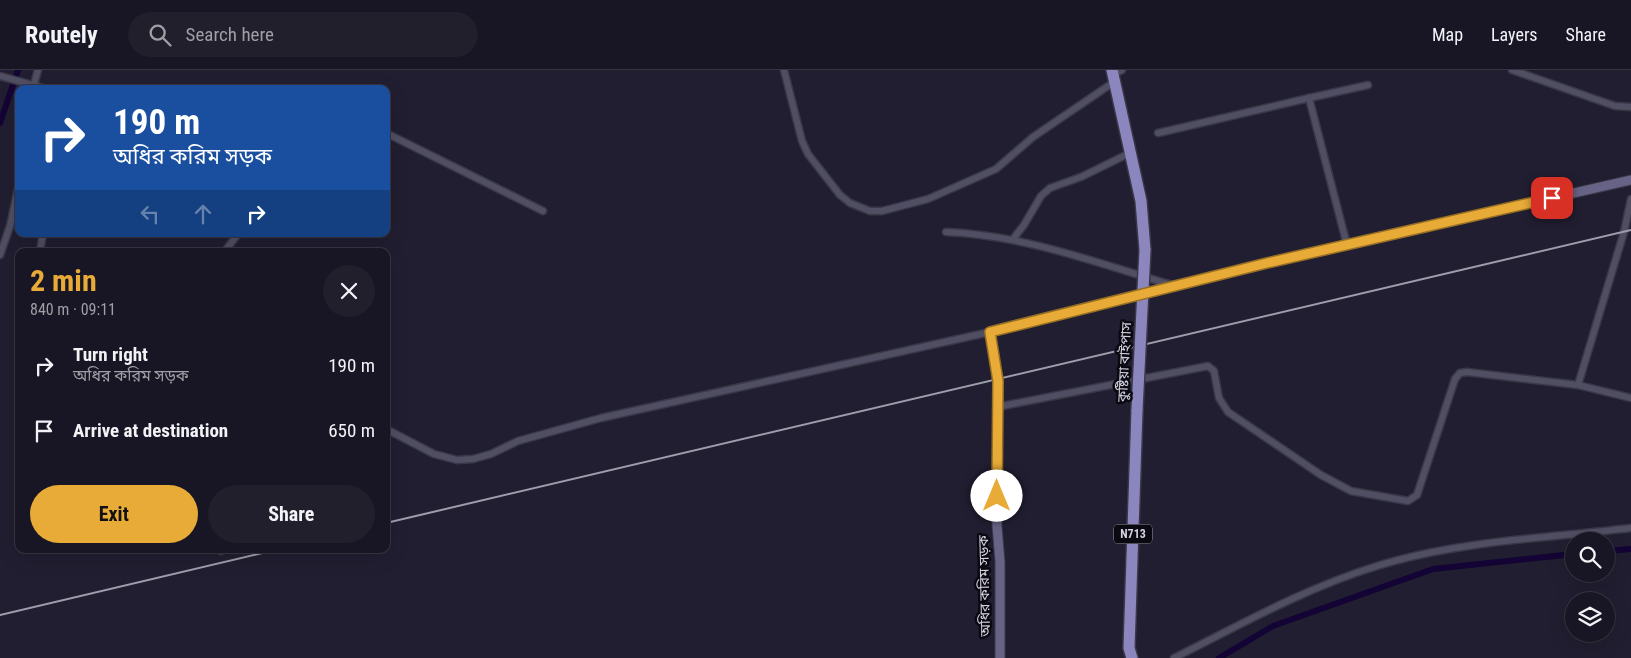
<!DOCTYPE html>
<html lang="en">
<head>
<meta charset="utf-8">
<style>
	:root { --surface:#181624; --page:#211f2c; --text:#f1f3f6; --muted:#9f9fa6; --line:#363541; --accent:#e8ab37 }
	body { margin:0; font-family:"Roboto Condensed","Noto Sans Bengali",sans-serif; background:var(--page); color:var(--text); height:100vh; display:flex; flex-direction:column; font-size:19px; white-space:nowrap }
	* { box-sizing:border-box; margin:0 }
	p { font-size:16px; color:var(--muted) }
	.icon { flex:none; width:28px; height:28px; fill:none; stroke:currentColor; stroke-width:2; stroke-linecap:round; stroke-linejoin:round }
	.map { position:relative; flex:1; overflow:hidden }
	.panel { position:absolute; left:15px; top:178px; width:375px; height:305px; display:flex; flex-direction:column; background:var(--surface); border-radius:10px; box-shadow:0 5px 20px #0002,0 0 0 1px var(--line) }
	.panel>* { flex:none }
	.hud { position:absolute; left:15px; top:15px; width:375px; height:152px; border-radius:10px; box-shadow:0 5px 20px #0002,0 0 0 1px var(--line); background:#1a4fa0; color:#fff; overflow:hidden }
	.tools { position:absolute; left:1565px; top:462px; display:grid; gap:10px }
	.tools a { display:grid; place-items:center; width:50px; height:50px; border-radius:50%; background:var(--surface); box-shadow:0 5px 20px #0002,0 0 0 1px var(--line); font-size:25px }
	.pin { position:absolute; display:grid; place-items:center; width:42px; height:42px; color:#fff; margin:-21px; border-radius:10px; box-shadow:0 2px 8px #0006 }
	.me { position:absolute; width:55px; margin:-28px; rotate:0deg; stroke-linejoin:round; filter:drop-shadow(0 0 4px #0008) }
	.turn { display:flex; align-items:center; gap:18px; height:105px; padding:0 15px; font-size:22px }
	.turn .icon { width:65px; height:65px; stroke-width:2.5 }
	.turn b { display:block; font-size:35px; line-height:42px }
	.lanes { display:flex; align-items:center; height:48px; padding:0 15px; background:#0003; justify-content:center; gap:25px; direction:ltr }
	.lanes .off { opacity:.35 }
	.round { display:grid; place-items:center; flex:none; width:52px; height:52px; border-radius:26px; background:var(--page) }
	.overview { display:flex; align-items:center; justify-content:space-between; height:85px; padding:0 15px }
	h1 { font-size:30px; font-weight:700; line-height:38px; color:var(--accent) }
	.cta { display:flex; gap:10px; margin-top:auto; padding:10px 15px }
	.cta a { flex:1; height:58px; border-radius:30px; background:var(--accent); color:#111; font-size:20px; font-weight:700; line-height:58px; text-align:center }
	.cta a+a { background:var(--page); color:var(--text) }
	ul { padding:0; list-style:none }
	li { display:flex; align-items:center; gap:15px; height:65px; padding:0 15px }
	li div { flex:1 }
	li b { display:block; font-size:19px }
	li em { font-style:normal }
	header { display:flex; align-items:center; gap:30px; box-sizing:border-box; height:70px; padding:0 25px; background:var(--surface); border-bottom:1px solid var(--line) }
	header strong { font-size:24px }
	nav { display:flex; gap:28px; margin-inline-start:auto; font-size:18px }
	.search { width:350px; height:45px; background:var(--page); display:flex; align-items:center; gap:12px; box-sizing:border-box; padding:0 18px; border-radius:28px; color:var(--muted); font-size:19px }
	.map>svg:first-child { display:block }
	.lines { fill:none; stroke-linecap:round; stroke-linejoin:round }
	.canal { stroke:#130435; stroke-width:6 }
	.minor-casing { stroke:#3a3848; stroke-width:9 }
	.secondary-casing { stroke:#3a3848; stroke-width:11 }
	.trunk-casing { stroke:#3a3848; stroke-width:14 }
	.minor { stroke:#504e63; stroke-width:6 }
	.secondary { stroke:#666386; stroke-width:9 }
	.trunk { stroke:#8c86bf; stroke-width:11 }
	.rail { stroke:#9e9dab; stroke-width:2 }
	.trunk-bridge-casing { stroke:#3a3848; stroke-width:14; stroke-linecap:butt }
	.trunk-bridge { stroke:#8c86bf; stroke-width:11 }
	.route-casing { stroke:#976f24; stroke-width:12 }
	.route { stroke:#e8ab37; stroke-width:9 }
	.labels { text-anchor:middle; dominant-baseline:central; stroke-width:5; stroke-linejoin:round; paint-order:stroke }
	.shield { fill:#0a0911; stroke:#9796a1; stroke-width:1 }
	.shield-label { font-size:12px; font-weight:bold; fill:#d3d2df }
	.street-label { font-size:14px; fill:#d3d2df; stroke:#0a0911 }
</style>
</head>
<body>
<header>
<strong>Routely</strong>
<div class="search"><svg class="icon" aria-label="search" viewBox="0 0 24 24"><circle cx="10" cy="10" r="6"/><path d="M15 15l6 6"/></svg>Search here</div>
<nav><a>Map</a><a>Layers</a><a>Share</a></nav>
</header>
<div class="map">
<svg width="1631" height="588" viewBox="0 0 1631 588">
	<rect width="100%" height="100%" fill="#201e30"/>
	<g class="lines">
		<!-- canal -->
		<g class="canal">
			<polyline points="0,53 18,0"/>
			<polyline points="1606,481 1631,479"/>
			<polyline points="1219,588 1273,556 1433,499 1574,484"/>
		</g>
		<!-- minor casing -->
		<g class="minor-casing">
			<g id="minor">
				<polyline points="784,0 802,71 808,84 840,125 850,133 870,141 882,141 928,129 996,99 1033,67 1114,12"/>
				<polyline points="1512,0 1615,36 1631,37"/>
				<polyline points="1112,5 1122,0"/>
				<polyline points="0,6 47,19"/>
				<polyline points="33,18 38,0"/>
				<polyline points="1309,28 1368,15"/>
				<polyline points="386,63 543,141"/>
				<polyline points="1158,63 1309,28 1347,175"/>
				<path d="M 946,162 C 1025,165 1100,194 1175,216"/>
				<polyline points="1013,169 1024,155 1041,126 1050,118 1081,107 1130,83"/>
				<polyline points="40,181 43,164"/>
				<polyline points="225,181 238,164"/>
				<polyline points="0,185 10,156 19,114"/>
				<polyline points="1578,315 1624,162 1631,129"/>
				<polyline points="997,337 1208,296 1214,301 1219,328 1228,342 1321,405 1351,421 1408,431 1417,425 1455,309 1460,303 1467,302 1578,315 1631,328"/>
				<polyline points="386,359 434,384 457,390 473,389 491,384 518,371 601,348 990,262"/>
				<polyline points="220,479 221,481"/>
				<path d="M 1174,588 C 1240,555 1305,518 1377,496 C 1456,471 1548,468 1631,458"/>
			</g>
		</g>
		<!-- secondary casing -->
		<g class="secondary-casing">
			<polyline id="secondary" points="1000,588 1000,492 997,456 998,311 990,262 1267,193 1631,110"/>
		</g>
		<!-- trunk casing -->
		<g class="trunk-casing">
			<g id="trunk">
				<polyline points="1112,0 1141,131 1145,180"/>
				<polyline points="1132,588 1129,578 1137,340"/>
			</g>
		</g>
		<!-- minor -->
		<use href="#minor" class="minor"/>
		<!-- secondary -->
		<use href="#secondary" class="secondary"/>
		<!-- trunk -->
		<use href="#trunk" class="trunk"/>
		<!-- rail -->
		<g class="rail">
			<polyline points="386,453 1631,160"/>
			<polyline points="0,545 279,479"/>
		</g>
		<!-- trunk-bridge casing -->
		<g class="trunk-bridge-casing">
			<polyline id="trunk-bridge" points="1137,340 1145,180"/>
		</g>
		<!-- trunk-bridge -->
		<use href="#trunk-bridge" class="trunk-bridge"/>
	</g>
	<g class="lines">
		<!-- route casing -->
		<g class="route-casing">
			<polyline id="route" points="997,426 998,311 990,262 1267,193 1552,128"/>
		</g>
		<!-- route -->
		<use href="#route" class="route"/>
	</g>
	<g class="labels">
		<!-- shield labels -->
		<rect class="shield" x="1114" y="454.5" width="38" height="19" rx="4"/>
		<g class="shield-label">
			<text x="1133" y="464">N713</text>
		</g>
		<!-- street labels -->
		<g class="street-label">
			<text transform="translate(1124 292) rotate(-87)">কুষ্টিয়া বাইপাস</text>
			<text transform="translate(984 516) rotate(-91)">অধির করিম সড়ক</text>
		</g>
	</g>
</svg>
<div class="tools">
<a><svg class="icon" aria-label="search" viewBox="0 0 24 24"><circle cx="10" cy="10" r="6"/><path d="M15 15l6 6"/></svg></a>
<a><svg class="icon" aria-label="layers" viewBox="0 0 24 24"><path d="M12 4l9 5-9 5-9-5zM3 14l9 5 9-5"/></svg></a>
</div>
<div class="pin" style="left:1552px;top:128px;background:#d93025"><svg class="icon" aria-label="arrive" viewBox="0 0 24 24"><path d="M6 21V4h12l-3 4 3 4H6"/></svg></div>
<svg class="me" style="left:997px;top:426px" viewBox="-20 -20 40 40"><circle r="19" fill="#fff"/><path d="M0-13L10 11 0 6-10 11z" fill="#e8ab37"/></svg>
<div class="hud">
<div class="turn"><svg class="icon" aria-label="right" viewBox="0 0 24 24"><path d="M7 20v-9h11M14 6l5 5-5 5"/></svg><div><b>190 m</b>অধির করিম সড়ক</div></div>
<div class="lanes"><svg class="icon off" aria-label="left" viewBox="0 0 24 24"><path d="M17 20v-9H6M10 6l-5 5 5 5"/></svg><svg class="icon off" aria-label="ahead" viewBox="0 0 24 24"><path d="M12 20V5M6 11l6-6 6 6"/></svg><svg class="icon" aria-label="right" viewBox="0 0 24 24"><path d="M7 20v-9h11M14 6l5 5-5 5"/></svg></div>
</div>
<section class="panel">
<div class="overview"><div><h1>2 min</h1><p>840 m · 09:11</p></div><a class="round"><svg class="icon" aria-label="close" viewBox="0 0 24 24"><path d="M6 6l12 12M18 6L6 18"/></svg></a></div>
<ul>
<li><svg class="icon" aria-label="right" viewBox="0 0 24 24"><path d="M7 20v-9h11M14 6l5 5-5 5"/></svg><div><b>Turn right</b><p>অধির করিম সড়ক</p></div><em>190 m</em></li>
<li><svg class="icon" aria-label="arrive" viewBox="0 0 24 24"><path d="M6 21V4h12l-3 4 3 4H6"/></svg><div><b>Arrive at destination</b></div><em>650 m</em></li>
</ul>
<div class="cta"><a>Exit</a><a>Share</a></div>
</section>
</div>
</body>
</html>
